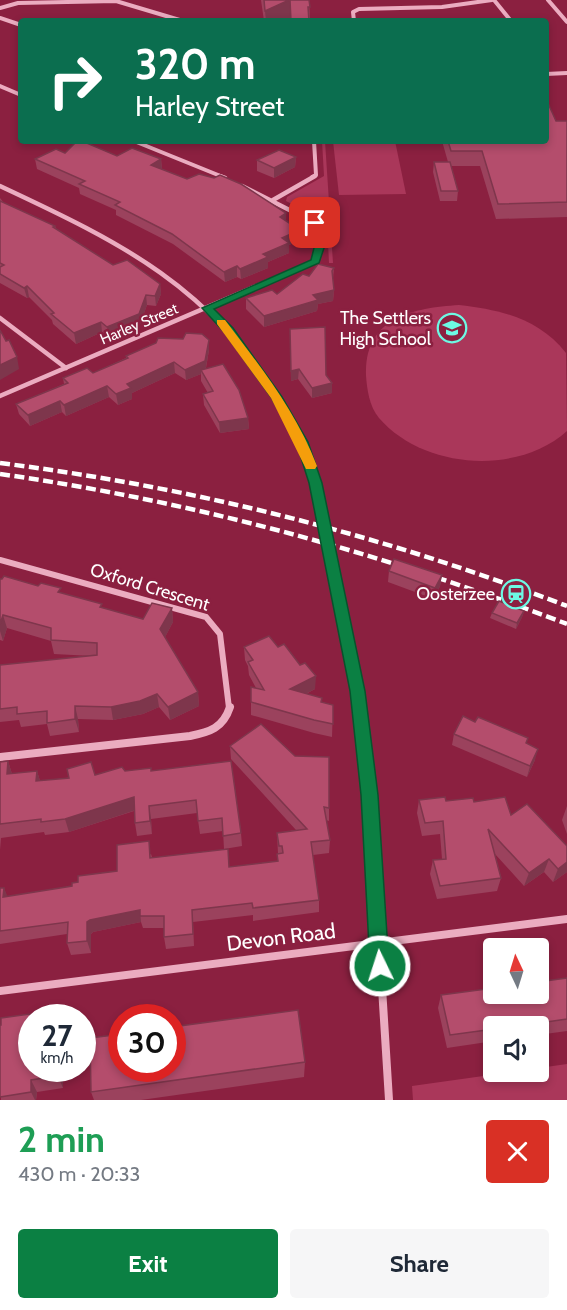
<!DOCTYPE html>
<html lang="en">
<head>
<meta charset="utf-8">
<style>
	:root { --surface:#fff; --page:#f6f6f7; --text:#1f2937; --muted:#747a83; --accent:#0b8043 }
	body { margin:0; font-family:Cabin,sans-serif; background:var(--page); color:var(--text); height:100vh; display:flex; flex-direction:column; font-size:22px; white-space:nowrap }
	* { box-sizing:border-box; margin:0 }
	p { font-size:20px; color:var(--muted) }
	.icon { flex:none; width:33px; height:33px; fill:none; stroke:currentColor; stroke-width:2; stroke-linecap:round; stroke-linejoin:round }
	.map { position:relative; height:1100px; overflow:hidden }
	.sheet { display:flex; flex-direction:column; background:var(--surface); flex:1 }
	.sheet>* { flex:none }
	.hud { position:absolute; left:18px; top:18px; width:531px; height:126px; border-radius:6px; box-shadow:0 3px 9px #0003; background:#0b6e4f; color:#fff; overflow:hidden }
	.needle { width:39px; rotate:356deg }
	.buttons { position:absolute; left:483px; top:938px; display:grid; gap:12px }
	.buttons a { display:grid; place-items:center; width:66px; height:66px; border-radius:6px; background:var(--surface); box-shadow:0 3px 9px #0003; font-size:30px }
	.speed { position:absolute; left:18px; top:1004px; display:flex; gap:12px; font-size:30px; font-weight:700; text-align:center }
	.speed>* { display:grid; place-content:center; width:78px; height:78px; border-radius:50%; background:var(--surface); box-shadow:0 3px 9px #0003; line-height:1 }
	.speed small { font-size:15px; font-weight:400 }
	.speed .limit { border:9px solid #d22; background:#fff; color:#111 }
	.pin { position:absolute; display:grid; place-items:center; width:51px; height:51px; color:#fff; margin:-26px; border-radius:12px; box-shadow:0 3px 9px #0006 }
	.me { position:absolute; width:66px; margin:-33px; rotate:356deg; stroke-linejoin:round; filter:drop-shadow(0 0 4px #0008) }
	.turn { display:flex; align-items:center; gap:21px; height:126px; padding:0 18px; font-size:27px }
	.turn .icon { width:78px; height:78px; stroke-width:2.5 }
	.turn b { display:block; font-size:42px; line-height:51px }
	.round { display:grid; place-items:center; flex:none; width:63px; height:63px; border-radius:6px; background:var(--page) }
	.headline { display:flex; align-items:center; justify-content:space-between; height:102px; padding:0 18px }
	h1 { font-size:36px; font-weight:700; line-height:45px; color:#1e9e55 }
	.action { display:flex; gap:12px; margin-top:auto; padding:12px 18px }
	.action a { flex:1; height:69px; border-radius:6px; background:var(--accent); color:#fff; font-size:24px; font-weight:700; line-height:69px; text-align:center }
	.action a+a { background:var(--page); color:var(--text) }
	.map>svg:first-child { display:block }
	.green { fill:#aa375a }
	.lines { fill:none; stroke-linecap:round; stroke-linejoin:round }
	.street-far3 { stroke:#ebacc0; stroke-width:4 }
	.street-far2 { stroke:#ebacc0; stroke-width:4.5 }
	.street-far1 { stroke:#ebacc0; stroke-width:6 }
	.street { stroke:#ebacc0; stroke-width:8 }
	.rail { stroke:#fff; stroke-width:4.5; stroke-dasharray:10 4.5; stroke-linecap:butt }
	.street-bridge { stroke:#ebacc0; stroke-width:6 }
	.wall { fill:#9b425d }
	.shaded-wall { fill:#7e364c }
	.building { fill:#b44d6c; stroke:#7e364c; stroke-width:1.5 }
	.route { fill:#0b8043; stroke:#07532c; stroke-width:1.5 }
	.slow { fill:#f59e0b }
	.labels { text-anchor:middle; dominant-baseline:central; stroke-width:5; stroke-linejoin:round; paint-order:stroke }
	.far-street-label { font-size:15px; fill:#fff; stroke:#8b2040 }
	.poi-label { font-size:18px; fill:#fff; stroke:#8b2040; text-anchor:end }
	.street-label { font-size:18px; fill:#fff; stroke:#8b2040 }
	.near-street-label { font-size:21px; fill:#fff; stroke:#8b2040 }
</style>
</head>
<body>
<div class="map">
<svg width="567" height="1100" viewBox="0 0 567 1100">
	<rect width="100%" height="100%" fill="#8b2040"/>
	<!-- green -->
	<g class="green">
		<polygon points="322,141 325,141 333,263 329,263 327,222 286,201 287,197 324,176"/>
		<polygon points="333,141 395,141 406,194 339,195"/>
		<path d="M 459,305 C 501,310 538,318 566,353 L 567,431 C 517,476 423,469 379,418 C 369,406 367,389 366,375 C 364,318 412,308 459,305 Z"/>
		<polygon points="567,1064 567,1100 413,1100 412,1086 518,1071 538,1071 539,1068"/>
	</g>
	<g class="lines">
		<!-- street-far3 -->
		<g class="street-far3">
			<polyline points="494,0 511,21"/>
			<polyline points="548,0 567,22"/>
			<polyline points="0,8 18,3 116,1 183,21"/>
			<polyline points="0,18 21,25"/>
			<polyline points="354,21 353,12 359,9 442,7 492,0"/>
			<polyline points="546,74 567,73"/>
			<polyline points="0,86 21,95"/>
			<polyline points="134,141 223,177"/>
			<polyline points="312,177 316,175 314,141"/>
		</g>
		<!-- street-far2 -->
		<g class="street-far2">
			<polyline points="219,176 225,178"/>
			<path d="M 0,186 C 124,244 210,286 283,407"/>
			<polyline points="273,200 315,176"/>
			<polyline points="0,318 66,368"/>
			<polyline points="0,396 315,261 319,248 315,223 242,186"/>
		</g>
		<!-- street-far1 -->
		<g class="street-far1">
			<polyline points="282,406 301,442 315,483"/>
			<polyline points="0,560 206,617 220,634 229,708"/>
			<polyline points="350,651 358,708"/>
		</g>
		<!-- street -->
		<g class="street">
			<polyline points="358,707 370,795 389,1100"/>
			<path d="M 0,757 L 190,736 C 210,732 223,728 230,707"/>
			<polyline points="0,991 567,919"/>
		</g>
		<!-- rail -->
		<g class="rail">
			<path d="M 0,463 C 198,488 381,535 567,606"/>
			<path d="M 0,474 C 197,502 381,553 567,624"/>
		</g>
		<!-- street-bridge -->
		<polyline class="street-bridge" points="315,483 350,651"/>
	</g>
	<!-- wall -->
	<g class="wall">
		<polygon points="261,0 309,0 310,21 290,21 290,18 283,21 264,21"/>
		<polygon points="556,121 567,121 567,217 496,219 480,166 451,166 458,191 457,201 440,201 433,172 434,162 448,162 442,141 546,141"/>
		<polygon points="65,153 117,156 161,159 162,169 286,221 300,240 289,245 289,253 268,262 268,268 241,279 237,277 225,282 173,244 116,215 116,210 80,194 79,188 37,169 35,159"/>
		<polygon points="296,157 295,167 274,178 257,171 257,160"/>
		<polygon points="0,198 4,203 55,226 56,229 113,265 160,284 161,294 156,306 147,305 140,324 109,337 102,332 76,344 53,324 52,320 29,297 27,298 0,283"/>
		<polygon points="334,268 333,278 333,279 334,290 333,301 318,304 317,311 264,327 246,309 246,298 277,294 309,276"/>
		<polygon points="290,329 326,375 332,393 312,398 298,379 291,381"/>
		<polygon points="209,350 206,368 248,418 249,429 220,433 204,405 203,394 208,393 201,381 201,374 186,380 175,373 132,393 132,399 118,405 109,397 66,416 62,412 30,426 19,414 16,404 64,384 63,378 93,373 126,358 126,356"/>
		<polygon points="389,571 442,575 440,586 434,599 388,582"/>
		<polygon points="0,579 62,593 103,608 143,619 172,608 173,622 165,637 198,692 199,706 170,720 159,707 143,714 113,720 78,719 79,732 50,736 47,724 21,727 19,720 0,722 0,665 92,656 54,654 51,641 7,628 3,641 0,640"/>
		<polygon points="524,611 522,617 516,629 490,618 492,613"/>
		<polygon points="244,647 278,647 315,689 306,694 322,702 333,705 332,737 314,733 251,715 251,702 256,688 249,675 248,666 245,660"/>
		<polygon points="454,734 526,744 535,760 527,777 452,745"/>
		<polygon points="230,746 329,808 329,821 326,820 330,840 329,853 313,855 319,900 319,912 253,921 253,915 193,922 194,946 166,949 164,937 164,928 143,928 141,922 93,932 91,934 91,953 71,955 67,943 67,934 0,944 0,888 4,888 7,897 72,886 78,882 117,871 151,854 152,857 229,867 277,861 277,854 278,854 277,833 296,830 231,759"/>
		<polygon points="8,761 12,774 37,771 40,781 125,771 151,771 231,761 241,833 242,846 224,849 223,831 200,834 197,813 151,819 152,834 137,836 135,823 134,811 69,832 45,835 44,832 1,838 0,850 0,762"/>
		<polygon points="419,800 474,802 511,815 567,846 567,872 553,882 544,872 524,886 495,854 501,878 497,891 437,899 430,874 433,860 442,859 440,834 422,836 417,813"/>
		<polygon points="567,806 567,834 562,820"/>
		<polygon points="567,978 567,1031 538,1035 538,1026 494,1026 494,1041 447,1048 438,1008 441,995"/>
		<polygon points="0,1025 32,1068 63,1068 63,1088 37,1092 36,1100 1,1100"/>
		<polygon points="305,1062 304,1077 141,1100 94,1100 91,1092"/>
	</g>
	<!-- shaded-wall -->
	<g class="shaded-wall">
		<polygon points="290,0 290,18 283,21 266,21 265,11"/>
		<polygon points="296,157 295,167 274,178 274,168"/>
		<polygon points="161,159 162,169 151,165"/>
		<polygon points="286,213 286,223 280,217"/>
		<polygon points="300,230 300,240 289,245 289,253 268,262 268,268 241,279 240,269 263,254 282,238"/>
		<polygon points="237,266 237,277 225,282 224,272"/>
		<polygon points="160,284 161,294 156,306 155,296"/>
		<polygon points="27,286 29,297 27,298 24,288"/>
		<polygon points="334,290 333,301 318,304 317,311 264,327 264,316 313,295"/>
		<polygon points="146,295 147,305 140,324 109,337 107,327"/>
		<polygon points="101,322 102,332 76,344 74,333"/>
		<polygon points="209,340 209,350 205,372 201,370 201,374 186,380 185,370"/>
		<polygon points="17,357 19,369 0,380 0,365"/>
		<polygon points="174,362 175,373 132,393 132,399 118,405 116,394 127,384"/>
		<polygon points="299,369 298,379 291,381 291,371"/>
		<polygon points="332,383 332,393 312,398 312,388"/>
		<polygon points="107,386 109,397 66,416 64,405"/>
		<polygon points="60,401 62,412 30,426 28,415"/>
		<polygon points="248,418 249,429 220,433 219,422"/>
		<polygon points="442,575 440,586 434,599 435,588"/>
		<polygon points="172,608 173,622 162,643 160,629"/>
		<polygon points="524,611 522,617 516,629 517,623"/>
		<polygon points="3,615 7,628 3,641 0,631 0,624"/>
		<polygon points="316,676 315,689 290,702 290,689"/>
		<polygon points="198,692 199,706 170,720 168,707"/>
		<polygon points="157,694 159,707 143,714 113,720 111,707"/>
		<polygon points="75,706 78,719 79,732 75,719"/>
		<polygon points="538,749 535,760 527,777 530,766"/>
		<polygon points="8,761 12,774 7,774"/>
		<polygon points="37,771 41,784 36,781"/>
		<polygon points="134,797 136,810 69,832 65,819"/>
		<polygon points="149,806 151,819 152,834 150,821"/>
		<polygon points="549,859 544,872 524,886 529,873"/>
		<polygon points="567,862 567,872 553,882 558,869"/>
		<polygon points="4,888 9,900 3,897"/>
		<polygon points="140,910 141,922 93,932 91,934 91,953 87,941 87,922 90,920"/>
		<polygon points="58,1068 63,1068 63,1088 58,1076"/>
		<polygon points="31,1080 37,1092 36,1100 35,1100 31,1092"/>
	</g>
	<!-- building -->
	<g class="building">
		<polygon points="264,0 289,0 265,11"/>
		<polygon points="290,0 309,0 310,7 308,7 309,21 291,21"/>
		<polygon points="546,101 547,101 556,121 567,121 567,202 498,204 482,151 451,151 448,141 546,141"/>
		<polygon points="77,141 82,141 117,156 132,148 161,159 151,165 187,179 199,174 214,178 220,175 241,184 286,213 280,217 300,230 282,238 289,243 263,254 268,257 240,269 237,266 224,272 172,234 115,205 120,202 79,184 85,181 35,159 56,149 65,153"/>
		<polygon points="279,150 296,157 274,168 257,160"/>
		<polygon points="434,162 450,162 458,191 441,191"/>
		<polygon points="0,201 55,226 53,227 113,265 127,260 160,284 155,296 146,295 139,314 107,327 101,322 74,333 51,314 54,313 27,286 24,288 0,274 0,267 4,265 0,263"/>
		<polygon points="318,264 334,268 332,271 334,290 313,295 318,300 264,316 246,298 272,290 277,294 303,274 309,276"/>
		<polygon points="325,327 326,375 332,383 312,388 299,369 291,371 290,329"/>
		<polygon points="0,330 6,341 9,340 17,357 0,365"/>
		<polygon points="186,333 202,334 209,340 205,361 185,370 174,362 127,384 131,388 116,394 107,386 64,405 60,401 28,415 16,404 68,383 63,378 87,368 93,373 128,358 126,356 156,343 158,338 183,339"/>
		<polygon points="223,364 239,390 248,418 219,422 203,394 213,391 201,370"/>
		<polygon points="394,559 442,575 435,588 389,571"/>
		<polygon points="4,576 38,586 41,583 61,588 58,592 102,604 100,607 143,619 152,603 172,608 160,629 198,692 168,707 157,694 140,701 111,707 75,706 75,719 47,723 47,711 17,714 17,707 0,709 0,665 97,655 97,643 51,640 51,628 3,615 0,624 0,579 2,579"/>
		<polygon points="499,601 524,611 517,623 492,613"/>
		<polygon points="269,636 278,647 284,644 300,665 305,663 316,676 290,689 322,698 321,702 333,705 333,724 314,720 251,702 251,687 264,690 248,662 253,660 244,647"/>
		<polygon points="463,716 475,722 478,717 528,738 526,743 538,749 530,766 454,734"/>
		<polygon points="261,724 295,756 329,757 329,808 324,807 330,840 311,842 319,900 253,908 252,903 192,910 193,934 164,937 164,916 140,916 140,910 90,920 87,922 87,941 67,943 68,922 0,931 0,888 4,888 3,897 72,886 72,883 78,882 78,876 117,871 117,845 149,841 150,858 228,849 229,867 278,861 277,854 283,853 282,846 279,846 277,833 307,829 230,746"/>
		<polygon points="8,761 7,774 37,771 36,781 69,778 67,769 91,762 95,775 122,767 125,771 151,768 151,771 231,761 241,833 223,836 222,818 198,821 196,800 149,806 150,821 135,823 134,797 65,819 41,822 41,819 0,824 0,762"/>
		<polygon points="445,797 446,801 473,798 474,802 505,797 511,815 527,804 567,846 567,862 558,869 549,859 529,873 488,829 501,878 440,886 433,860 446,859 443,821 425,823 419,800"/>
		<polygon points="567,978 567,1019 519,1026 494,1026 494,1029 450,1035 441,995 494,988 494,993 538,993 538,982"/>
		<polygon points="298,1010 305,1062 91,1092 90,1038 122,1034 122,1068 172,1068 172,1027"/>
		<polygon points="30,1014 30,1021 32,1021 32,1068 58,1068 58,1076 31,1080 31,1092 0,1097 0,1025 1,1025 1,1018"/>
	</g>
	<!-- route -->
	<polygon class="route" points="315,220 320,223 324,248 319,263 214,309 233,328 282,397 308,442 322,483 365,691 378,795 389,966 386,973 380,976 373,973 370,966 361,795 350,691 309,483 296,442 271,397 225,333 202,308 311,260 314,248 310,223"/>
	<!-- slow -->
	<path class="slow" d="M 217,320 L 225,320 C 260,366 296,411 317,466 L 315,469 L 306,469 L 271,398 L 217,324 Z"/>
	<!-- icons -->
	<defs>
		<g id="school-ring" transform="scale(1.5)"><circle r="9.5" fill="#8b2040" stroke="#6df9e4" stroke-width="1.5"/><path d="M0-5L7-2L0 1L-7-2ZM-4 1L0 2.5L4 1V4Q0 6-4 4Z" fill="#6df9e4"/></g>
		<g id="station-ring" transform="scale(1.5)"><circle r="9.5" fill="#8b2040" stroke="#6df9e4" stroke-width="1.5"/><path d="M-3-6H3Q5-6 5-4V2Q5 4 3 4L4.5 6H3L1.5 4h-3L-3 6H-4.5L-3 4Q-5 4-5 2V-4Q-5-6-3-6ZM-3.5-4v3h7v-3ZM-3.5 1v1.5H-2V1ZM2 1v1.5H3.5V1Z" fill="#6df9e4"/></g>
	</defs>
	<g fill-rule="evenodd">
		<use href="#school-ring" x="452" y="328"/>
		<use href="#station-ring" x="516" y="594"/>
	</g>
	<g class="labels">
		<!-- far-street labels -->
		<g class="far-street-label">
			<text transform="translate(139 324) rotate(-23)">Harley Street</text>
		</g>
		<!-- poi labels -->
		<g class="poi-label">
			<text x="431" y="318">The Settlers<tspan x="431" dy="21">High School</tspan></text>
			<text x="495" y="594">Oosterzee</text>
		</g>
		<!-- street labels -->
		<g class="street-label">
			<text transform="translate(150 587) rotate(17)">Oxford Crescent</text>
		</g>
		<!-- near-street labels -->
		<g class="near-street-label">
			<text transform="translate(281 937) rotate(-7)">Devon Road</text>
		</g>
	</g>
</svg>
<div class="buttons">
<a><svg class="needle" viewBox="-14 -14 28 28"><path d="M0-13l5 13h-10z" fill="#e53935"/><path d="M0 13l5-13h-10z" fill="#747a83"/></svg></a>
<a><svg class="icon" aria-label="sound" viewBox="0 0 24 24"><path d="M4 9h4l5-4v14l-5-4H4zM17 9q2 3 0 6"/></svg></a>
</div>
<div class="speed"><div>27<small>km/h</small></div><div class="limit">30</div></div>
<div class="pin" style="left:315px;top:223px;background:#d93025"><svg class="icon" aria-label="arrive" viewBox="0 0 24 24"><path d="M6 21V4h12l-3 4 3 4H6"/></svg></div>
<svg class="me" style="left:380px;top:966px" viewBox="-20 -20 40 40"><circle r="17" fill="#0b8043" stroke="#fff" stroke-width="3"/><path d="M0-11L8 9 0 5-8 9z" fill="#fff"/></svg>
<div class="hud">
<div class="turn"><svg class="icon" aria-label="right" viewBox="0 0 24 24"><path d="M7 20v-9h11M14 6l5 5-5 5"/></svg><div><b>320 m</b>Harley Street</div></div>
</div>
</div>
<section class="sheet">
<div class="headline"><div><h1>2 min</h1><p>430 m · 20:33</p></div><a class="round" style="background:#d93025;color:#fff"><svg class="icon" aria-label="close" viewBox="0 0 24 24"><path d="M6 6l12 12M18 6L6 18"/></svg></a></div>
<div class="action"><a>Exit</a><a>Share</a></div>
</section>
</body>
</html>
